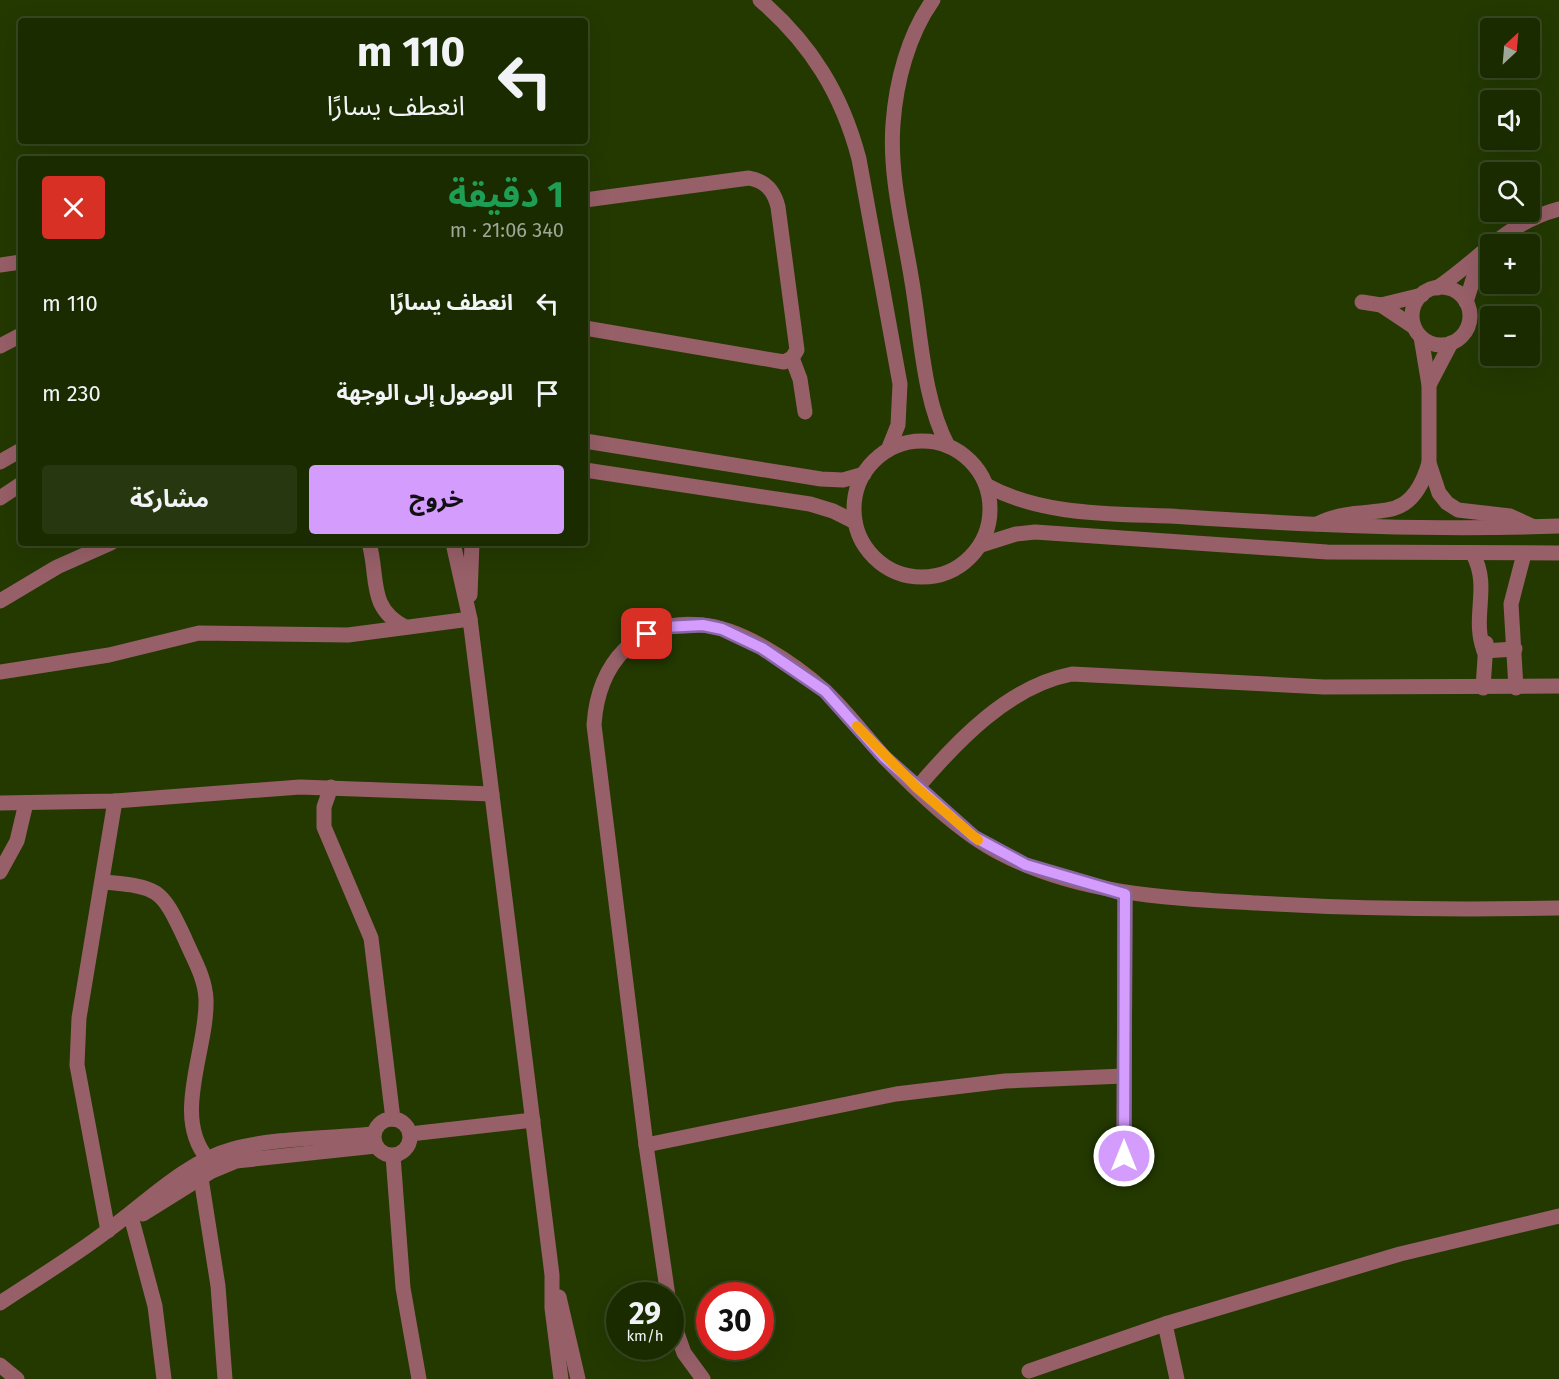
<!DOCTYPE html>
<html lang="ar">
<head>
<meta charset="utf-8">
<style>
	:root { --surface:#1a2b00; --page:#27370f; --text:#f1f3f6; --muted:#9fa799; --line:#384722; --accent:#d39cfd }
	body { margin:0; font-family:"Fira Sans","Noto Sans Arabic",sans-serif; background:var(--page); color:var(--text); direction:rtl; height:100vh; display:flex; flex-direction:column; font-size:22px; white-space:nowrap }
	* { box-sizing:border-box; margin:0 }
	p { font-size:20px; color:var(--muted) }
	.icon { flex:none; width:33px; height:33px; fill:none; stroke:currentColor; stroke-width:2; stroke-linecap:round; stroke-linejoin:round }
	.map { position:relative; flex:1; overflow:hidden; direction:ltr }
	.panel { position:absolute; left:18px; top:156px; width:570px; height:390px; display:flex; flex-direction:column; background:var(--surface); border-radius:6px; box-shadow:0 6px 24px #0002,0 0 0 2px var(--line); direction:rtl }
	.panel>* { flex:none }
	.banner { position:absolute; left:18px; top:18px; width:570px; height:126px; border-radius:6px; box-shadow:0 6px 24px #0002,0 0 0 2px var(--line); direction:rtl; background:#1a2b00; color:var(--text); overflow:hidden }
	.needle { width:39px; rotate:26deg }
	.tools { position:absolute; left:1480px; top:18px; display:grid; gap:12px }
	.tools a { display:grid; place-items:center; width:60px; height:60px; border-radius:6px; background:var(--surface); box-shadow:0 6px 24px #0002,0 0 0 2px var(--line); font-size:30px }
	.speed { position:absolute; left:606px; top:1282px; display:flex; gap:12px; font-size:30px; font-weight:700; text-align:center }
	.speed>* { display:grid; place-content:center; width:78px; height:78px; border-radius:50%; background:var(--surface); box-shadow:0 6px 24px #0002,0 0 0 2px var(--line); line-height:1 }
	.speed small { font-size:15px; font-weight:400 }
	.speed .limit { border:9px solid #d22; background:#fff; color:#111 }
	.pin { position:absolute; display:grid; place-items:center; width:51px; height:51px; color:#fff; margin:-26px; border-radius:12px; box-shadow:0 3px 9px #0006 }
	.me { position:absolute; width:66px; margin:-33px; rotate:0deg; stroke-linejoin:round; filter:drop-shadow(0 0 4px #0008) }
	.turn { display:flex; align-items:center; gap:21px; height:126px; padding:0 24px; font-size:27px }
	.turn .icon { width:78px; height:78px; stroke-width:2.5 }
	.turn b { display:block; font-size:42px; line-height:51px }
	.round { display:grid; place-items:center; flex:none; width:63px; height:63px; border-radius:6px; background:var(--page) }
	.headline { display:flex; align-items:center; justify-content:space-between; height:102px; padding:0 24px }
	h1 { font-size:36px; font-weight:700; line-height:45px; color:#1e9e55 }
	.cta { display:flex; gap:12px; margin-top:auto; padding:12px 24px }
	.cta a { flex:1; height:69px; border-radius:6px; background:var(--accent); color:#111; font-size:24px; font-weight:700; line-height:69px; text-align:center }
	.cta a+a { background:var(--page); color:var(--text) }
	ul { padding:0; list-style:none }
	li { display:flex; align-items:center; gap:18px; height:90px; padding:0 24px }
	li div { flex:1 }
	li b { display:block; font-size:22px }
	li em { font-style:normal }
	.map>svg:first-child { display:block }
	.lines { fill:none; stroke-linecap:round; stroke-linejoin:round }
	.minor { stroke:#975f68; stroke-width:15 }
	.route-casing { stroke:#8965a4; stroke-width:15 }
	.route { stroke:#d39cfd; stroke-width:10 }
	.slow { stroke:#f59e0b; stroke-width:10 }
</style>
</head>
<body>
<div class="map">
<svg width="1559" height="1379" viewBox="0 0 1559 1379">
	<rect width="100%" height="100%" fill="#233900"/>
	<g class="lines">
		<!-- minor -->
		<g class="minor">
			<path d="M 760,0 C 811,44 842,94 859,159 L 900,384 L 898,425 L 888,450"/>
			<path d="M 933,0 C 908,35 896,82 893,124 C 889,176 904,231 912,282 C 921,334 923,400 948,446"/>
			<path d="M 585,200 L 749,178 C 765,181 774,190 778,207 L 797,350 L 792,358 L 784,362 L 585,328"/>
			<polyline points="0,265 21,262"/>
			<circle cx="1441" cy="316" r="29"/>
			<path d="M 1437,288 C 1480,259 1506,223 1559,209"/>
			<polyline points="1362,302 1381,305 1422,295"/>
			<polyline points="1466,302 1480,257"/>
			<polyline points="1381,305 1414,327"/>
			<polyline points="1421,337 1429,385 1429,463 1439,493 1447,503 1458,510 1510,516 1532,526"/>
			<polyline points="0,346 21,335"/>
			<polyline points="792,358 800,379 805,412"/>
			<polyline points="1429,385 1451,343"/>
			<circle cx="922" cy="509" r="68"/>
			<polyline points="585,441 821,479 843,480 864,474"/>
			<polyline points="0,462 21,450"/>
			<polyline points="585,470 810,504 833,511 855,522"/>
			<path d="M 986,485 C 1046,518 1120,513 1186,517 C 1311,525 1434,531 1559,526"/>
			<polyline points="0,498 21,484"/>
			<path d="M 1317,524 C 1370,498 1408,534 1429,463"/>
			<path d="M 369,543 C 379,577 367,607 405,627"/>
			<polyline points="453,543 470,619 552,1275 552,1308 561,1379"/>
			<polyline points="981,545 1016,534 1035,532 1327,552 1559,553"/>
			<path d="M 1473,554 C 1491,588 1471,616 1484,651"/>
			<polyline points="470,595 472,543"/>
			<polyline points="0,601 57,567 111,543"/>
			<polyline points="1484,651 1515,649"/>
			<polyline points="0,672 109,655 199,633 348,635 470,619"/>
			<polyline points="1483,688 1486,643"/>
			<polyline points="1516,688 1511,604 1524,554"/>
			<polyline points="331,787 324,807 324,827 371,938 393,1119"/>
			<path d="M 917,788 C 957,741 1009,686 1072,674 L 1324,687 L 1559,686"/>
			<polyline points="0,803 115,801 300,787 492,794"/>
			<polyline points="0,872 17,841 26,803"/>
			<path d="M 103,882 C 158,887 161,887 185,939 C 193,958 205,977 206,999 C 208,1049 171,1117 208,1159"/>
			<circle cx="392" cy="1137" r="18"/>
			<polyline points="410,1134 533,1120"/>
			<polyline points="646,1145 896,1094 1005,1081 1124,1076"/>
			<polyline points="393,1156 403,1288 419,1379"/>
			<polyline points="1124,1156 1125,894"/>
			<polyline points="201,1178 218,1286 225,1379"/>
			<polyline points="143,1214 212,1171 236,1161 376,1146"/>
			<polyline points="132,1220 155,1306 164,1379"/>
			<polyline points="108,1231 77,1065 79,1018 115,801"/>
			<path d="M 668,1296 L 646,1145 L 594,725 C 598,664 636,618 702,625 C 742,628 795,664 824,690 C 846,710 864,735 884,757 C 916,790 959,832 1000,853 C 1079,895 1170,898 1257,903 C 1357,909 1458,910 1559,908"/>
			<polyline points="559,1297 578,1379"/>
			<path d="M 0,1303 C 36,1279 73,1257 107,1231 C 146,1203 185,1162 233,1149 C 272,1138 332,1138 374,1134"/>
			<polyline points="670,1313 684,1353 703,1379"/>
			<polyline points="1165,1324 1177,1379"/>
			<polyline points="0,1365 17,1379"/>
			<polyline points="1029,1371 1165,1324 1400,1254 1559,1216"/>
		</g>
	</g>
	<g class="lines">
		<!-- route casing -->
		<g class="route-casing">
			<polyline id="route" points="647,634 665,627 703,625 722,629 762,648 825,691 884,757 974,837 1026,865 1125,894 1124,1156"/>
		</g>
		<!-- route -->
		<use href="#route" class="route"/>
		<!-- slow -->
		<polyline class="slow" points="857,726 917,788 978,840"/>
	</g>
</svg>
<div class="tools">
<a><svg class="needle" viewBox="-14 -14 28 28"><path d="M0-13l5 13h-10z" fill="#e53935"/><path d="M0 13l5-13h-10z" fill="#9fa799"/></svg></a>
<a><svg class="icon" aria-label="sound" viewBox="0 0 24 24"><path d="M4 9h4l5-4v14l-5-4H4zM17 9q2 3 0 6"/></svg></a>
<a><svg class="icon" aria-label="search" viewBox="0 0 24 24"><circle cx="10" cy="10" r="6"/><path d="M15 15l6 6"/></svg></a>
<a>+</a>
<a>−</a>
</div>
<div class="speed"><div>29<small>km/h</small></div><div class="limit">30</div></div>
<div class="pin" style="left:647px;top:634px;background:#d93025"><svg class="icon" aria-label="arrive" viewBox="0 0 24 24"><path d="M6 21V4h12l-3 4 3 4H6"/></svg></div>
<svg class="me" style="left:1124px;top:1156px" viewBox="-20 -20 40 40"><circle r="17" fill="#d39cfd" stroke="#fff" stroke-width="3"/><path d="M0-11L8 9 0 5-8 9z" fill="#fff"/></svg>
<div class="banner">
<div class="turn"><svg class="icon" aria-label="left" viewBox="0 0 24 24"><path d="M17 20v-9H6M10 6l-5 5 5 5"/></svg><div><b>110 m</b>انعطف يسارًا</div></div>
</div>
<section class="panel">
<div class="headline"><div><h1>1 دقيقة</h1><p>340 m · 21:06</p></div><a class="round" style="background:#d93025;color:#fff"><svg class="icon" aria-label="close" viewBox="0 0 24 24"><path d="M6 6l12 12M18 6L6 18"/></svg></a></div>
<ul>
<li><svg class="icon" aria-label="left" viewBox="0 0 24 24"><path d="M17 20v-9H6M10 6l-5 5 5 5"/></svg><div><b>انعطف يسارًا</b></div><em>110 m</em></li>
<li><svg class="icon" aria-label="arrive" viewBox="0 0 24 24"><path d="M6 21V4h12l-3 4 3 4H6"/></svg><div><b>الوصول إلى الوجهة</b></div><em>230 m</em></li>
</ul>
<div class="cta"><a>خروج</a><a>مشاركة</a></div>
</section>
</div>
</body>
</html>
